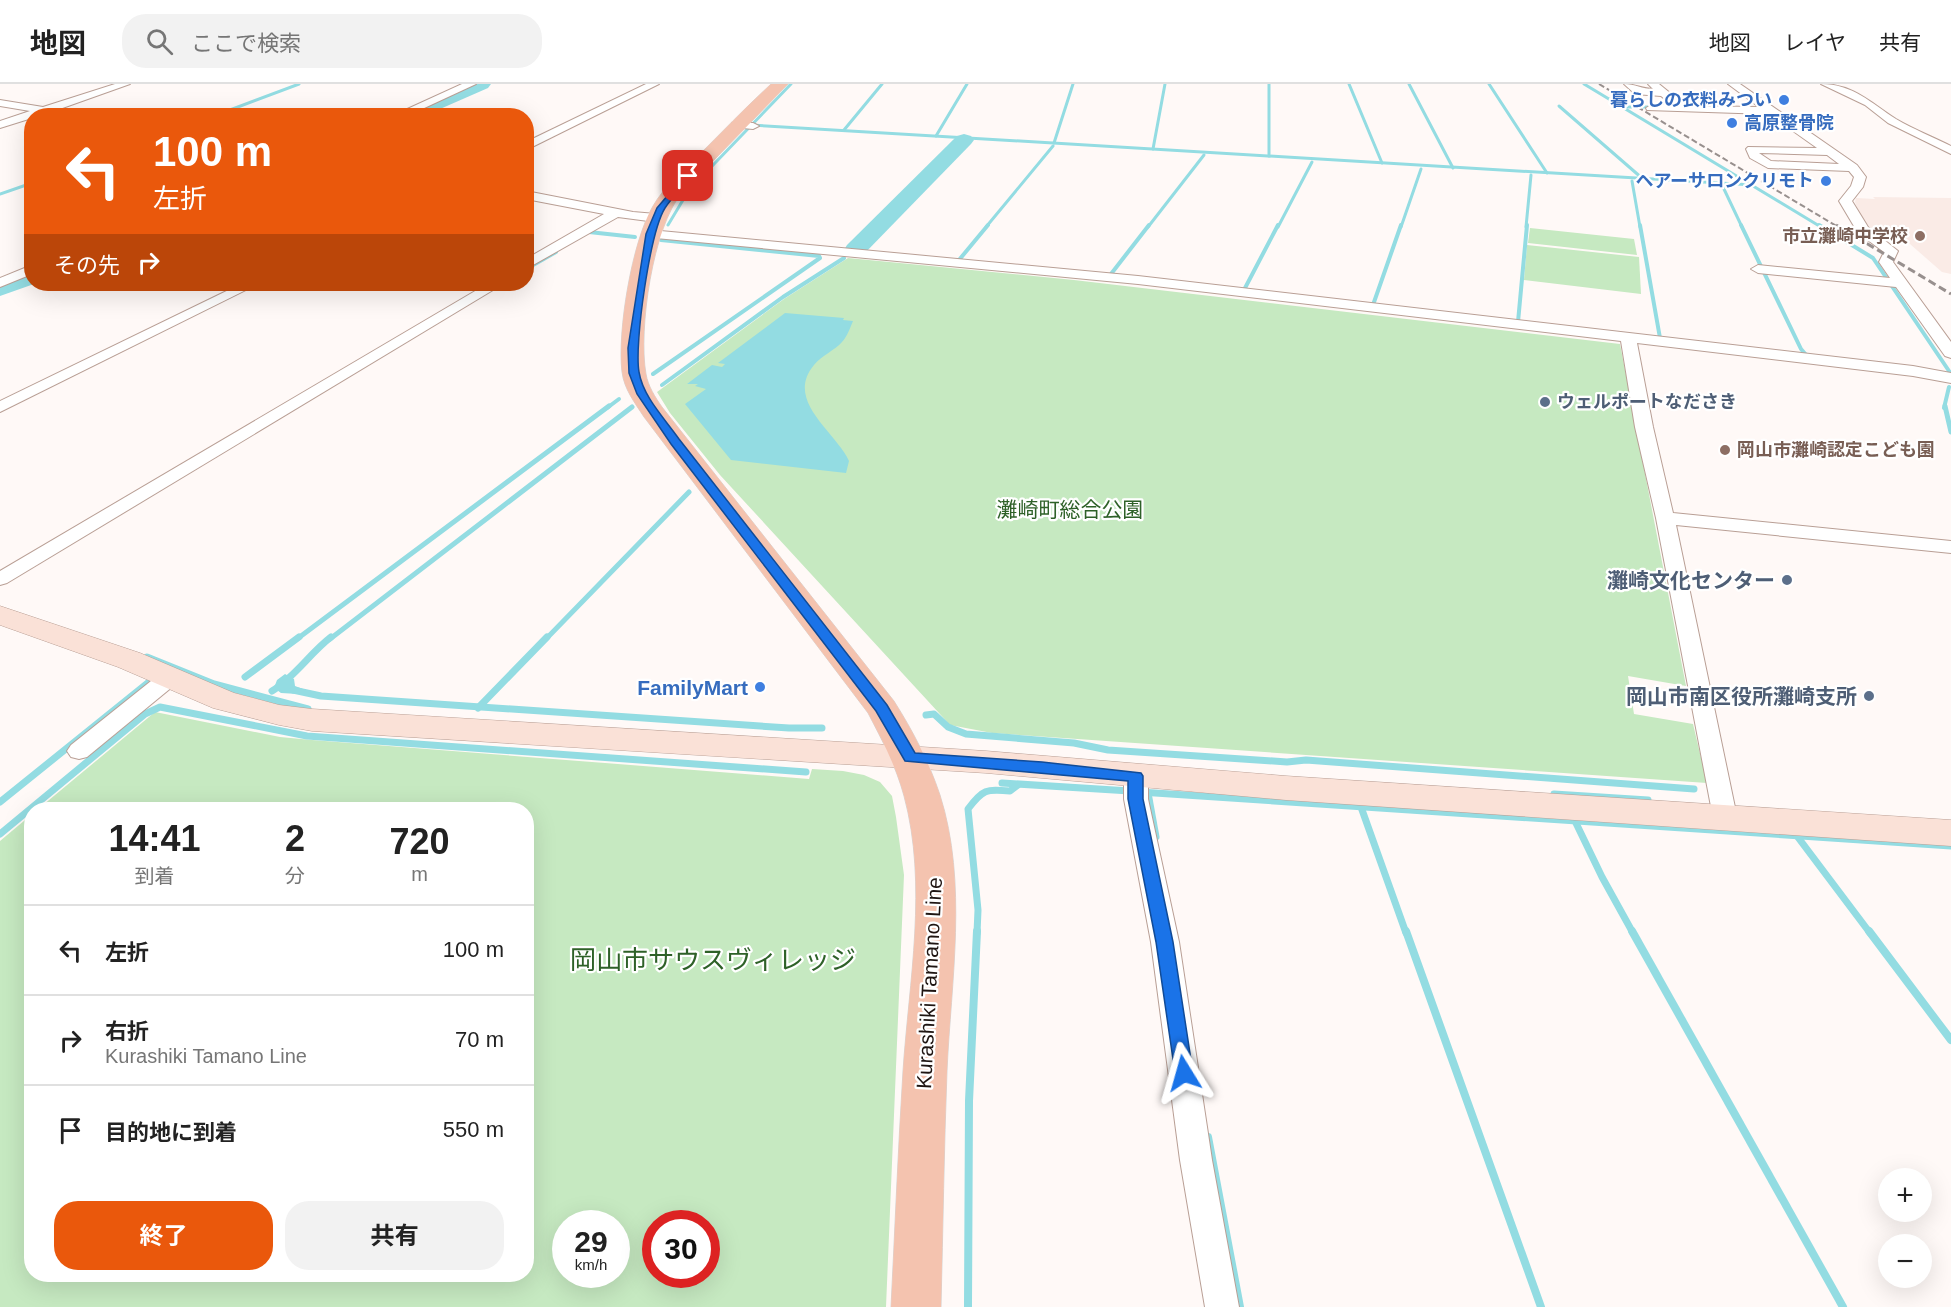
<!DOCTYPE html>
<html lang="ja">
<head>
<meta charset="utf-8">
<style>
	:root { --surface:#fff; --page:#f2f2f2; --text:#222; --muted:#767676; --line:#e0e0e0; --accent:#ea580c }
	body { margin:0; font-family:Arial,"Noto Sans JP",sans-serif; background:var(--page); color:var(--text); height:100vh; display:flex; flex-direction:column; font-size:22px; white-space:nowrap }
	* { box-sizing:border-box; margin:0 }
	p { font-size:20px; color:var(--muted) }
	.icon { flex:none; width:33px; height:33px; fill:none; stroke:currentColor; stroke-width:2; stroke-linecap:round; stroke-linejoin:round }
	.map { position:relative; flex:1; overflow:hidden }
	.side { position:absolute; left:24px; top:718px; width:510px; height:480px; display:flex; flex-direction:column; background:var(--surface); border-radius:24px; box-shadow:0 6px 24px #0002 }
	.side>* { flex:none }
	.guide { position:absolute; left:24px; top:24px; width:510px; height:183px; border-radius:24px; box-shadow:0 6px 24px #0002; background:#ea580c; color:#fff; overflow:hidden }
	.fabs { position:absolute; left:1878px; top:1084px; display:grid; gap:12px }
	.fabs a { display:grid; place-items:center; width:54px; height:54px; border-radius:50%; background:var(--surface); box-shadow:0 6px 24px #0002; font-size:30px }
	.speed { position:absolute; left:552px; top:1126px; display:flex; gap:12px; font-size:30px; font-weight:700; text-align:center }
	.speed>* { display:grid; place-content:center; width:78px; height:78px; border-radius:50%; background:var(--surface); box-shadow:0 6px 24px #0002; line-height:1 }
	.speed small { font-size:15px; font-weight:400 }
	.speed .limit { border:9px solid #d22; background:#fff; color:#111 }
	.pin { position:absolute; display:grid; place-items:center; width:51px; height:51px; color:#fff; margin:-26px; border-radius:12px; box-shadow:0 3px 9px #0006 }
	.me { position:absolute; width:66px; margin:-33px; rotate:352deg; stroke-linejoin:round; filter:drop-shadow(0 0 4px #0008) }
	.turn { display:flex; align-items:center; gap:21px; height:126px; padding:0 30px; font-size:27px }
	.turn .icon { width:78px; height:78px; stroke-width:2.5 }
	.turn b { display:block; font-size:42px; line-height:51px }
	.then { display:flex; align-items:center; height:57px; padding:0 30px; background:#0003; gap:12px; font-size:22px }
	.eta { display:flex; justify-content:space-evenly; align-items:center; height:102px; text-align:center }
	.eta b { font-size:36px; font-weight:700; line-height:42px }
	.cta { display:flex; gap:12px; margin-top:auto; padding:12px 30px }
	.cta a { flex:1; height:69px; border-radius:24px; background:var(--accent); color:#fff; font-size:24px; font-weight:700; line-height:69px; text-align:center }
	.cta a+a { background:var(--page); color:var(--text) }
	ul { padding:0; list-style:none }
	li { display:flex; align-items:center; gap:18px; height:90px; padding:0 30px; border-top:2px solid var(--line) }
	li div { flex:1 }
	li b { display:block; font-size:22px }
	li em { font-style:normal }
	header { display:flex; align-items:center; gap:36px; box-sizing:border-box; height:84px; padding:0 30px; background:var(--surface); border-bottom:2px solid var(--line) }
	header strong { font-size:28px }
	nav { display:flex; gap:33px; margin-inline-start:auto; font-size:21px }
	.search { width:420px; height:54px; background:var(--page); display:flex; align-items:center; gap:15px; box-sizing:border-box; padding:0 21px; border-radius:24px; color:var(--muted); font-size:22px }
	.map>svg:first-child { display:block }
	.built { fill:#faebe6 }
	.green { fill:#c6e9c1; fill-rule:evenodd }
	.water { fill:#93dce2 }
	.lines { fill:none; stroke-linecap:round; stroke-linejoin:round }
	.stream-far4 { stroke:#93dce2; stroke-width:3 }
	.stream-far3 { stroke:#93dce2; stroke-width:4 }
	.stream-far2 { stroke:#93dce2; stroke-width:5 }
	.stream-far1 { stroke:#93dce2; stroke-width:7 }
	.stream { stroke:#93dce2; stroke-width:8 }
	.river { fill:#93dce2; fill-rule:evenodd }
	.street-casing { stroke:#b99f95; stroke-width:2 }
	.secondary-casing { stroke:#b99f95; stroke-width:1 }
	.primary-casing { stroke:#d7d5d4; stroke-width:1 }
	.street { fill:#fff; fill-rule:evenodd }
	.secondary { fill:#fae1d7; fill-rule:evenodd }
	.primary { fill:#f4c3af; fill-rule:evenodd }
	.rail-far1 { stroke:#98908e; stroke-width:2; stroke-dasharray:6 3; stroke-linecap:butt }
	.rail { stroke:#98908e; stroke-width:3; stroke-dasharray:8 4; stroke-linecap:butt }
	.route { fill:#1a73e8; stroke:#114b97; stroke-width:1.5 }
	.shop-dot { fill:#3f7fe0; stroke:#fff; stroke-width:2 }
	.education-dot { fill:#8d6e63; stroke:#fff; stroke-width:2 }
	.service-dot { fill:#5c6f8a; stroke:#fff; stroke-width:2 }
	.labels { text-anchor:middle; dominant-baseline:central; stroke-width:4.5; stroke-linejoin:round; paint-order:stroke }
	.far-shop-label { font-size:18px; font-weight:bold; fill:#366cbe; stroke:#fff; text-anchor:end }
	.far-education-label { font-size:18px; font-weight:bold; fill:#785e54; stroke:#fff; text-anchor:end }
	.far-service-label { font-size:18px; font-weight:bold; fill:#4e5e75; stroke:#fff; text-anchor:start }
	.park-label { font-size:21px; fill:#2e6128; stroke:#fff }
	.service-label { font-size:21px; font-weight:bold; fill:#4e5e75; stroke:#fff; text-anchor:end }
	.shop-label { font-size:21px; font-weight:bold; fill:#366cbe; stroke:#fff; text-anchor:end }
	.street-label { font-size:21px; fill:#1f1512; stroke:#fff }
	.near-park-label { font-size:26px; fill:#2e6128; stroke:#fff }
</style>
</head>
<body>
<header>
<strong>地図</strong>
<div class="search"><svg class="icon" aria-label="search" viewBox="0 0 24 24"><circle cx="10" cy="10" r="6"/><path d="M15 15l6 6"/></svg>ここで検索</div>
<nav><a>地図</a><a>レイヤ</a><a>共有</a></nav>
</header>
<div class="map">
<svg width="1951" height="1223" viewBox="0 0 1951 1223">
	<rect width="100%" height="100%" fill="#fff9f7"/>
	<!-- built -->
	<polygon class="built" points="1873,113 1951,114 1951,190 1942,188 1902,153 1878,151 1861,134 1855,118 1856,114 1875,115"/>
	<!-- green -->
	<g class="green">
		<polygon points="1530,144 1634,155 1637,171 1528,159"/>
		<polygon points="1527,161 1639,173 1641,210 1524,196"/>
		<polygon points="848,174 1074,196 1620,260 1686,602 1628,592 1634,630 1693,640 1707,699 992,649 950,641 720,391 670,329 657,308 784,215"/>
		<path d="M 155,628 L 280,653 L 312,656 L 809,695 L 812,685 L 843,687 L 864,691 L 880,698 L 892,712 L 896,733 L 904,791 L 886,1223 L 0,1223 L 0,757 L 31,731 L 32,1191 L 526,1191 L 526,726 L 37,726 ZM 566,1140 L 616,1140 L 616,1191 L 566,1191 ZM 656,1140 L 706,1140 L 706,1191 L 656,1191 Z"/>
	</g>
	<!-- water -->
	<g class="water">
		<path d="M 785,229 L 844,234 L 843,236 L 853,237 C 850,244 847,253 842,258 C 834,267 822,271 814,281 C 784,317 836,348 849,377 L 846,389 L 731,376 L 685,320 L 706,305 L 695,302 L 698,300 L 687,300 L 712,281 L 722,283 L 725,280 L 718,279 Z"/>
		<polygon points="285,590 294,595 295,602 303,605 298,610 281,609 274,604 277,596"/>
	</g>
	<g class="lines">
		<!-- stream-far4 -->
		<g class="stream-far4">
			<polyline points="1269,0 1269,72"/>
			<polyline points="1349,0 1382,79"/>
			<polyline points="1409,0 1453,84"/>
			<polyline points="1489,0 1547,89"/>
			<polyline points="1584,0 1821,143"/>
			<polyline points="1559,22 1643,95"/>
			<polyline points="1624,23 1648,23"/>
			<polyline points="214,32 299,0"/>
			<polyline points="751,41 1753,101"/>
			<polyline points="844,46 882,0"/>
			<polyline points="936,52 967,0"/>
			<polyline points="1054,59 1073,0"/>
			<polyline points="1153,65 1165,0"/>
			<polyline points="1632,97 1640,143"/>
			<polyline points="1723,103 1742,143"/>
			<polyline points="0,110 32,99"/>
			<polyline points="668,141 689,106 791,0"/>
			<polyline points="986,143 1053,62"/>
			<polyline points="1148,143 1204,71"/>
			<polyline points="1278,143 1312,78"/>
			<polyline points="1401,143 1421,85"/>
			<polyline points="1526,143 1531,91"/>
		</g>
		<!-- stream-far3 -->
		<g class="stream-far3">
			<polyline points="1640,141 1660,254"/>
			<polyline points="1741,141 1801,265 1807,272"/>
			<polyline points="1819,141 1873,174 1949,287"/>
			<polyline points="589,148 635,153"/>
			<polyline points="959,176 988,141"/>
			<polyline points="526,185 556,168"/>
			<polyline points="1111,190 1149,141"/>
			<polyline points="1244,206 1278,141"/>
			<polyline points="1373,221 1401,141"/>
			<polyline points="1518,238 1527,141"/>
			<polyline points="653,290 820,174 819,172 661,156"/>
			<polyline points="662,301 783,213 844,174"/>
			<polyline points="607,324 619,315"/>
			<polyline points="1944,324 1949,303"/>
		</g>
		<!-- stream-far2 -->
		<g class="stream-far2">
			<polyline points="1945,322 1951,348"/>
			<polyline points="297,555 609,322"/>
			<polyline points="330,555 632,323"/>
			<polyline points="546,555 689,408"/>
		</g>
		<!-- stream-far1 -->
		<g class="stream-far1">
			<polyline points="147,573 214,600 308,625"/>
			<polyline points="245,593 299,553"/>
			<polyline points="293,606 321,612 789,644 822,644"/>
			<path d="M 272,607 C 295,593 310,569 331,553"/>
			<polyline points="478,624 547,553"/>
			<polyline points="926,631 934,630 948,643 966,650 1074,659 1108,666 1287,678 1306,676 1694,705"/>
			<polyline points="1002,699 1130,707"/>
			<polyline points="1140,708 1951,762"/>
			<polyline points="1148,709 1156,753"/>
			<polyline points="1554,710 1648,716"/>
			<polyline points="0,718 149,598"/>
			<polyline points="1361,723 1406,849"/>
			<polyline points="1575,737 1602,793 1633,849"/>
			<polyline points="0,750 145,630 160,623 307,652 806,688"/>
			<polyline points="1797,752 1870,849"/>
			<path d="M 977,849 L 978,826 L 968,725 C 983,705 986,705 1010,707 L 1018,701"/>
		</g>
		<!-- stream -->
		<g class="stream">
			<polyline points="1406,847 1541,1223"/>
			<polyline points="1632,847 1843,1223"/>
			<polyline points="1869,847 1951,956"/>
			<polyline points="1208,1053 1240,1223"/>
			<polyline points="968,1223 969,1017 977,847"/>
		</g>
		<!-- river -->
		<g class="river">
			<polygon points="467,0 491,0 488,4 424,32 399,32 402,28"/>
			<polygon points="964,50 971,52 974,56 971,60 863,171 855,173 847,171 844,166 847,161 957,52"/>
			<polygon points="32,185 32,200 34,200 0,212 0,197"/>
		</g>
		<!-- street casing -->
		<g class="street-casing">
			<g id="street">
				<polygon points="115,0 130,0 40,32 32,32 32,34 0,44 0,37 30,27 0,22 0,16 43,23"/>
				<polygon points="462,0 476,0 407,32 392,32"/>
				<polygon points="646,0 659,0 526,66 526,58"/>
				<path d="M 1624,0 C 1635,0 1642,5 1653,5 L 1648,0 L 1659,0 L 1686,22 L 1759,23 L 1728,0 L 1740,0 L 1857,81 L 1866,93 L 1863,103 L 1852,117 L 1868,143 L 1898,167 L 1893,178 L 1951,258 L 1951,274 L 1945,272 L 1896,203 L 1758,189 L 1751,185 L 1758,181 L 1890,194 L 1879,178 L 1884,168 L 1858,149 L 1839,117 L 1851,102 L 1854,93 L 1849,87 L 1768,84 L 1750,74 L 1746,65 L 1748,63 L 1817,64 L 1769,30 L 1647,26 L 1646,24 L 1651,21 L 1672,21 L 1661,12 L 1635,10 ZM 1759,69 L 1827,71 L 1839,80 L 1771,77 Z"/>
				<path d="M 1821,0 C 1853,0 1871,19 1896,35 C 1913,45 1933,53 1951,62 L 1951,70 L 1888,39 L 1865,21 Z"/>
				<polygon points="736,38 753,39 759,42 753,45 732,43 732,39"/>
				<polygon points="526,107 633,128 656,130 662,134 656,138 618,133 526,185 526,175 604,130 526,115"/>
				<polygon points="650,146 1138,192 1913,282 1951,289 1951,299 1913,292 1637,259 1653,343 1673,429 1951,457 1951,469 1676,441 1737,733 1734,739 1725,742 1716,739 1713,733 1656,434 1635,343 1621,257 1138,200 645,153 643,150 645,147"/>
				<polygon points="32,181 32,190 0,203 0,194"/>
				<polygon points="241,200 258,200 0,328 0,317"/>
				<polygon points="487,200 503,200 7,499 0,501 0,487"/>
				<polygon points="169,587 177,589 180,594 177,599 87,673 79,675 71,673 67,667 71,661 161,589"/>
				<polygon points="1136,684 1145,686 1148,692 1148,715 1179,858 1212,1076 1239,1223 1205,1223 1180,1076 1151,858 1124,715 1124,692 1127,686"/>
			</g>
		</g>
		<!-- secondary casing -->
		<g class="secondary-casing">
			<polygon id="secondary" points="0,522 140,569 234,609 279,621 312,625 986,667 1286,692 1951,736 1951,762 1286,716 986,689 312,647 279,641 213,624 118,583 0,541"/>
		</g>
		<!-- primary casing -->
		<g class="primary-casing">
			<path id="primary" d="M 771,0 L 788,0 L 682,109 C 653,142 638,246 646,290 C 648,302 655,313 662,323 L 894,617 C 913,647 929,678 940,711 C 968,799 951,897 947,987 C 944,1065 943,1144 941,1223 L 891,1223 C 895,1144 898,1066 903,987 C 909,897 928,801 904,712 C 896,682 882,656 868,629 L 644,333 C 635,319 624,305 622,288 C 617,248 632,157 653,122 C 663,104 681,89 696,74 C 721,49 745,24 771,0 Z"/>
		</g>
		<!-- street -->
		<use href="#street" class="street"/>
		<!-- secondary -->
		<use href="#secondary" class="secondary"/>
		<!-- primary -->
		<use href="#primary" class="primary"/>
		<!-- rail-far1 -->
		<polyline class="rail-far1" points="1599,0 1838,143"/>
		<!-- rail -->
		<polyline class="rail" points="1836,141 1951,210"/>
	</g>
	<!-- route -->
	<path class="route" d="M 685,91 L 691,92 C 683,103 672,113 665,124 C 650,148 634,260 639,288 C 643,313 665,335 679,355 L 887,621 L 915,669 L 1042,678 L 1141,689 L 1143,692 L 1143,715 L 1173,858 L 1193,989 L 1190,994 L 1184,997 L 1177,994 L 1175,989 L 1156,858 L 1128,715 L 1128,697 L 905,677 L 876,627 L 671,360 L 637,310 L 629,289 L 628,264 L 646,150 L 657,124 Z"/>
	<!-- markers -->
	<g class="shop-dot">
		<circle cx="1784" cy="16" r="6"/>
		<circle cx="1732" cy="39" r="6"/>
		<circle cx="1826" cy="97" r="6"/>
		<circle cx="760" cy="603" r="6"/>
	</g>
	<g class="education-dot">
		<circle cx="1920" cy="152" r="6"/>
		<circle cx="1725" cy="366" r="6"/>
	</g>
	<g class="service-dot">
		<circle cx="1545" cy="318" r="6"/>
		<circle cx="1787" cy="496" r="6"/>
		<circle cx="1869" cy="612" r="6"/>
	</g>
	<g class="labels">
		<!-- far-shop labels -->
		<g class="far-shop-label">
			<text x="1772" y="16">暮らしの衣料みつい</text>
			<text x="1744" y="39" text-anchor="start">高原整骨院</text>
			<text x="1814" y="97">ヘアーサロンクリモト</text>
		</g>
		<!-- far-education labels -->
		<g class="far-education-label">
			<text x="1908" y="152">市立灘崎中学校</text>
			<text x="1737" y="366" text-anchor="start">岡山市灘崎認定こども園</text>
		</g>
		<!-- far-service labels -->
		<g class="far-service-label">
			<text x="1557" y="318">ウェルポートなださき</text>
		</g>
		<!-- park labels -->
		<g class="park-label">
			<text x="1070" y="425">灘崎町総合公園</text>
		</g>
		<!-- service labels -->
		<g class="service-label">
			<text x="1775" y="496">灘崎文化センター</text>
			<text x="1857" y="612">岡山市南区役所灘崎支所</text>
		</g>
		<!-- shop labels -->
		<g class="shop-label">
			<text x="748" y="603">FamilyMart</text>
		</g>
		<!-- street labels -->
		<g class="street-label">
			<text transform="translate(929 899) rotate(-87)">Kurashiki Tamano Line</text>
		</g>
		<!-- near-park labels -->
		<g class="near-park-label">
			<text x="713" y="876">岡山市サウスヴィレッジ</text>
		</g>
	</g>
</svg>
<div class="fabs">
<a>+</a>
<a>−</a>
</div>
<div class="speed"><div>29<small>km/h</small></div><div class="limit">30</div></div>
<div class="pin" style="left:688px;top:92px;background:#d93025"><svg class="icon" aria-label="arrive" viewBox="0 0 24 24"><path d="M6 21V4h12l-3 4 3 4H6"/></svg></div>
<svg class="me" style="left:1184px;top:989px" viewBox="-20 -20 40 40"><path d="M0-17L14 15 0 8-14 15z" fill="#1a73e8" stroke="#fff" stroke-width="4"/></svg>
<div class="guide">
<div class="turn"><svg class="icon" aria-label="left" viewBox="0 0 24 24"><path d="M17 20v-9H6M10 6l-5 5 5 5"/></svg><div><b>100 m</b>左折</div></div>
<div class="then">その先<svg class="icon" aria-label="right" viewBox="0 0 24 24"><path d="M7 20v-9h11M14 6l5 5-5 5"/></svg></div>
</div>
<section class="side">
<div class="eta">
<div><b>14:41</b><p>到着</p></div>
<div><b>2</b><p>分</p></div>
<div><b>720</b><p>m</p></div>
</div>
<ul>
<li><svg class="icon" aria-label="left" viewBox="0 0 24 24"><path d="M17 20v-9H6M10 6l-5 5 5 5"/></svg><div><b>左折</b></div><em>100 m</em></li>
<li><svg class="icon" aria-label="right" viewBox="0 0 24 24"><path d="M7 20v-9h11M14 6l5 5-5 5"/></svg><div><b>右折</b><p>Kurashiki Tamano Line</p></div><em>70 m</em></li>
<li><svg class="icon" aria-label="arrive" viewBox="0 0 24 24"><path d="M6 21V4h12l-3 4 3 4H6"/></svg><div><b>目的地に到着</b></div><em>550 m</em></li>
</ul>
<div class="cta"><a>終了</a><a>共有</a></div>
</section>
</div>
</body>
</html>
